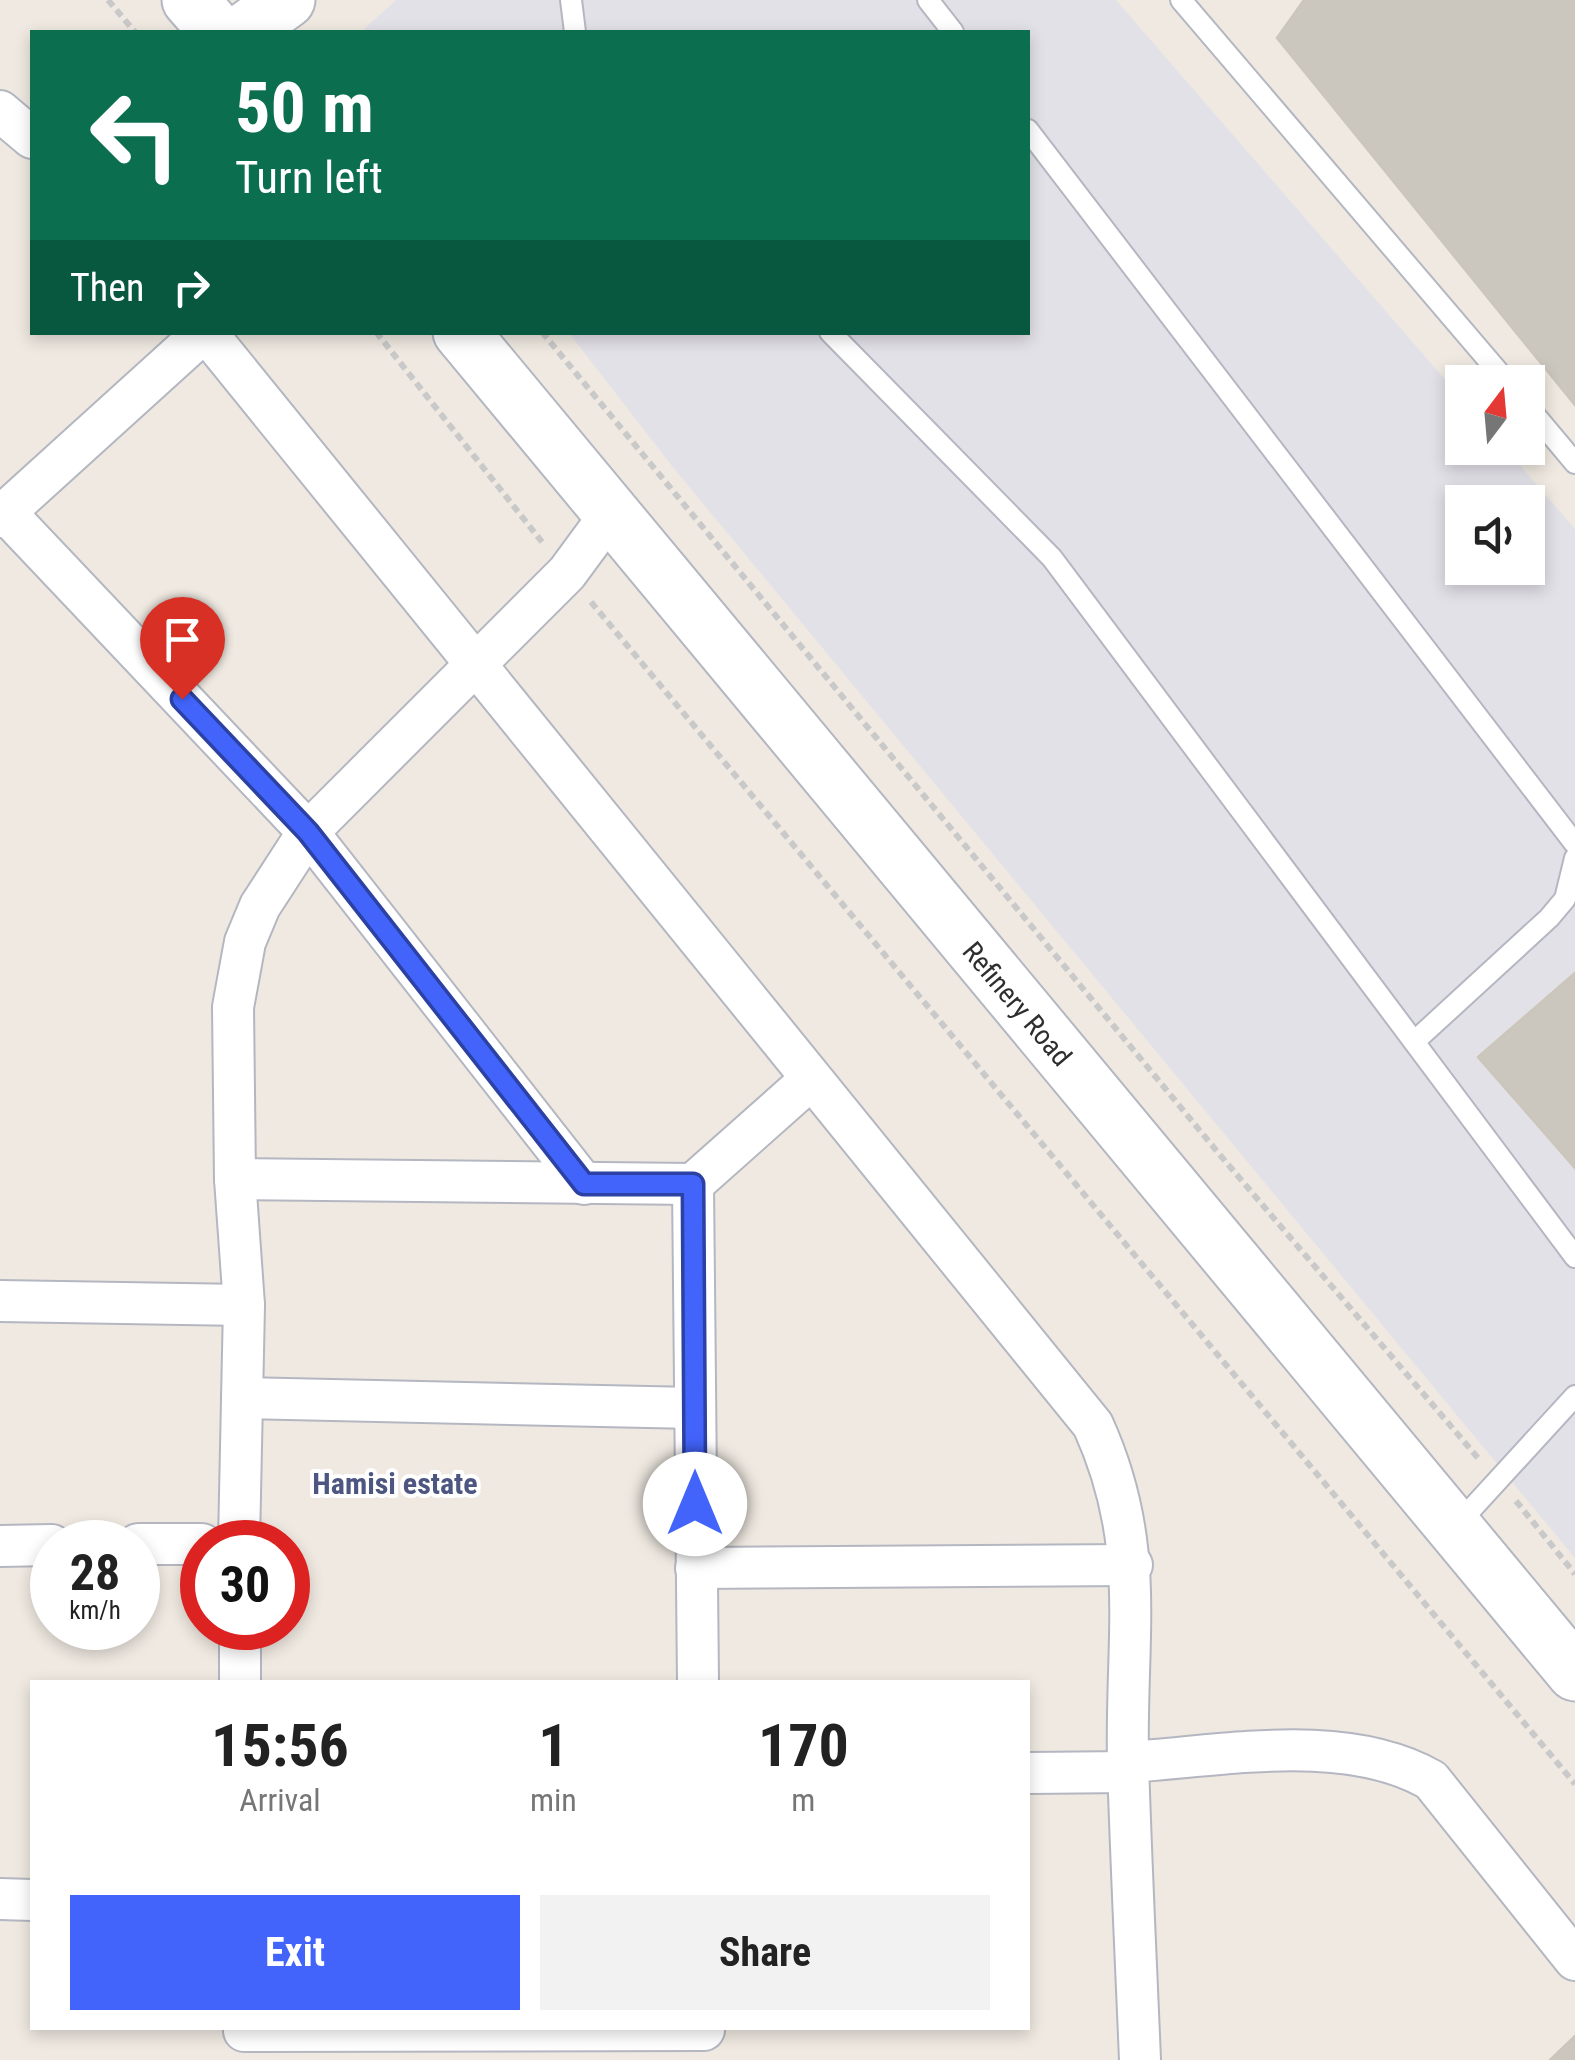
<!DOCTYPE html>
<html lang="en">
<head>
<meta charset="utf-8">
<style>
	:root { --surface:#fff; --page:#f2f2f2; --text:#222; --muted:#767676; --accent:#4264fb }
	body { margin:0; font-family:"Roboto Condensed",sans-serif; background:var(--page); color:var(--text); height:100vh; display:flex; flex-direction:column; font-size:38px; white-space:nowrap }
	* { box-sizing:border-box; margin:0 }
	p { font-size:32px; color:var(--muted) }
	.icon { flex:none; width:55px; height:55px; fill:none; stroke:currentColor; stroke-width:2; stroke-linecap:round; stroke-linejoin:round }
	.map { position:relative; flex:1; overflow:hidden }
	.side { position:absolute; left:30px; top:1680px; width:1000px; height:350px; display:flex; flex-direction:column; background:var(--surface); border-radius:0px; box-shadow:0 5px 15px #0003 }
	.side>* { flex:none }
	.guide { position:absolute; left:30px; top:30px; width:1000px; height:305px; border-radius:0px; box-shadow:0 5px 15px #0003; background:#0b6e4f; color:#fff; overflow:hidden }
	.needle { width:65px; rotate:16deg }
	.controls { position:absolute; left:1445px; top:365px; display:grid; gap:20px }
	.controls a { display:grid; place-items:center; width:100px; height:100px; border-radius:0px; background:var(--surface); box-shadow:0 5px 15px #0003; font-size:50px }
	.speed { position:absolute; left:30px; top:1520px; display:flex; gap:20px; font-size:50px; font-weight:700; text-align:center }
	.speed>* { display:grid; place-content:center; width:130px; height:130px; border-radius:50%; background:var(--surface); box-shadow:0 5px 15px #0003; line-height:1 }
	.speed small { font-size:25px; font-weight:400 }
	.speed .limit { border:15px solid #d22; background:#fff; color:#111 }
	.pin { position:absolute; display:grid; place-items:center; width:85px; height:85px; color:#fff; margin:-102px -42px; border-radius:50% 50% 50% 0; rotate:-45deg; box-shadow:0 0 10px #0007 }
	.pin .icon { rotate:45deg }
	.me { position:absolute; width:110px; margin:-55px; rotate:0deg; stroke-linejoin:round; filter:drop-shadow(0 0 8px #0008) }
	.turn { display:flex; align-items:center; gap:35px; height:210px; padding:0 40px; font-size:45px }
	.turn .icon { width:130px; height:130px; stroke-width:2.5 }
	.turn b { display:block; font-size:70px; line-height:85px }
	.then { display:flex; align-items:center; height:95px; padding:0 40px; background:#0003; gap:20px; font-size:38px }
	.eta { display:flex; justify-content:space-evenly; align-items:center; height:170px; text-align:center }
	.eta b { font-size:60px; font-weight:700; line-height:70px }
	.action { display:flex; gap:20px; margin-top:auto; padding:20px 40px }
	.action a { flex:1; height:115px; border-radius:0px; background:var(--accent); color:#fff; font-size:40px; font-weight:700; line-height:115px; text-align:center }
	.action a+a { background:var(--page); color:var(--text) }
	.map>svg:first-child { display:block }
	.industrial { fill:#e3e1e8; fill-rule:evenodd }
	.building { fill:#cbc7bf; stroke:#cbc5ba; stroke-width:2.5 }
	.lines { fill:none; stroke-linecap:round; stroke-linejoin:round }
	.lane-casing { stroke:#b4b7c1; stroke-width:24 }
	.street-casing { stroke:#b4b7c1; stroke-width:44 }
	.secondary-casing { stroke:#b4b7c1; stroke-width:59 }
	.path { stroke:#c9c9c9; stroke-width:6; stroke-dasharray:8 5; stroke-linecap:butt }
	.lane { stroke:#fff; stroke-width:20 }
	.street { stroke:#fff; stroke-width:40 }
	.secondary { stroke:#fff; stroke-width:55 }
	.route-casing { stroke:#2b41a3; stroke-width:25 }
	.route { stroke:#4264fb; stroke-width:18 }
	.labels { text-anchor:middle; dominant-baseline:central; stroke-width:8; stroke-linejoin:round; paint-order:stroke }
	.street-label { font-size:28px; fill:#2e2e2e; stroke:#fff }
	.neighbourhood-label { font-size:30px; font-weight:bold; fill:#4d5680; stroke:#fff }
</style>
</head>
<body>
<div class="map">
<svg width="1575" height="2060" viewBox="0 0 1575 2060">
	<rect width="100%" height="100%" fill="#efe9e1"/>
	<!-- industrial -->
	<path class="industrial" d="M 396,0 L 1116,0 L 1462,399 L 1462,448 L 1505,448 L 1575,529 L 1575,1558 L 672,466 L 569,333 L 1028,332 L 1028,32 L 361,32 ZM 1462,502 L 1528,502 L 1528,568 L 1462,568 Z"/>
	<!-- building -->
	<g class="building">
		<polygon points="1304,0 1575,0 1575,405 1277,38"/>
		<polygon points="1575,973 1575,1168 1478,1057"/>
		<polygon points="1575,2036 1575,2060 1550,2060"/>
	</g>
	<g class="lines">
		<!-- lane casing -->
		<g class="lane-casing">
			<g id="lane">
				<polyline points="571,0 575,32"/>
				<polyline points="928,0 953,32"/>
				<polyline points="1181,0 1507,382"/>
				<polyline points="1028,130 1575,844"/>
				<polyline points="830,332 1052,558 1575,1257"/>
				<polyline points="1528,407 1575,463"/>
				<polyline points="1415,1041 1549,918 1565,899 1575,858"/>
				<polyline points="1455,1527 1575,1396"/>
			</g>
		</g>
		<!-- street casing -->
		<g class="street-casing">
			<g id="street">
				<polyline points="0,111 32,138"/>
				<path d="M 206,332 L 1093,1425 C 1148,1546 1125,1636 1128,1762 C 1131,1862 1136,1961 1140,2060"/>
				<polyline points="5,512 308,832 584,1184"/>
				<polyline points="0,517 204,332"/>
				<polyline points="235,1179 693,1184"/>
				<polyline points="0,1301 244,1305"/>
				<polyline points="242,1398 694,1408"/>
				<polyline points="239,1542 244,1305 235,1179 233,1007 245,942 260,906 308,832 567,573 609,516"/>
				<polyline points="138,1544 202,1544"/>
				<polyline points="0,1546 52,1545"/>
				<polyline points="696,1568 1132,1565"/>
				<polyline points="240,1628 240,1682"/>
				<polyline points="698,1682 693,1184 810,1080"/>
				<path d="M 1128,1762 C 1224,1756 1345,1731 1431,1780 L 1575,1960"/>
				<polyline points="1028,1773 1129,1772"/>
				<polyline points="0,1899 32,1900"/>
				<polyline points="244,2031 704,2030"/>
			</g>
		</g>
		<!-- secondary casing -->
		<g class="secondary-casing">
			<g id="secondary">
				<polyline points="190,0 218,32"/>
				<polyline points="243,32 287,0"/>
				<polyline points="461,332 1575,1673"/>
			</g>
		</g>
		<!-- path -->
		<g class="path">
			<polyline points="108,0 135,32"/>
			<polyline points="376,332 542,542"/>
			<polyline points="542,332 1220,1155 1478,1458"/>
			<polyline points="591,602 1575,1784"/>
			<polyline points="1516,1501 1575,1574"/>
		</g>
		<!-- lane -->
		<use href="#lane" class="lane"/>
		<!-- street -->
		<use href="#street" class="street"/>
		<!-- secondary -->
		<use href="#secondary" class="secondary"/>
	</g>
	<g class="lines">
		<!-- route casing -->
		<g class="route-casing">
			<polyline id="route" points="182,699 308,832 584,1184 693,1184 695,1504"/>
		</g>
		<!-- route -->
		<use href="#route" class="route"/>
	</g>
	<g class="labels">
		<!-- street labels -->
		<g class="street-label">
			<text transform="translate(1017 1004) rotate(50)">Refinery Road</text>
		</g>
		<!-- neighbourhood labels -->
		<g class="neighbourhood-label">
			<text x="395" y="1483">Hamisi estate</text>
		</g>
	</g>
</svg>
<div class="controls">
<a><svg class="needle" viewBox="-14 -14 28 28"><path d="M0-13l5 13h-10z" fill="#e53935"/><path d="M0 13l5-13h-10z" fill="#767676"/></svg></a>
<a><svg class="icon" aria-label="sound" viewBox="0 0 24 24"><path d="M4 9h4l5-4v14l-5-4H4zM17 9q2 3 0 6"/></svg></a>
</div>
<div class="speed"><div>28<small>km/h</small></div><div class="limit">30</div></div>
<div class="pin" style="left:182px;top:699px;background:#d93025"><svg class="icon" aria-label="arrive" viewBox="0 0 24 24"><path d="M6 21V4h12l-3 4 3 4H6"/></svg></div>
<svg class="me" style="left:695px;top:1504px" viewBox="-20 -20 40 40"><circle r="19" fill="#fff"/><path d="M0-13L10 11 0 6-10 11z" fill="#4264fb"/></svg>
<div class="guide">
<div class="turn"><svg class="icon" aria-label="left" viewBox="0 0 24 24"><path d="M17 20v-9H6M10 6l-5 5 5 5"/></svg><div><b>50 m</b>Turn left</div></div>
<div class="then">Then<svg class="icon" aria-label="right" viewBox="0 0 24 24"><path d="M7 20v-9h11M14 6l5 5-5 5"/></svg></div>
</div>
<section class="side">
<div class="eta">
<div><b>15:56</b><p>Arrival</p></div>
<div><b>1</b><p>min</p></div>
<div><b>170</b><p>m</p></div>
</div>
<div class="action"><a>Exit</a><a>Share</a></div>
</section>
</div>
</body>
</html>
